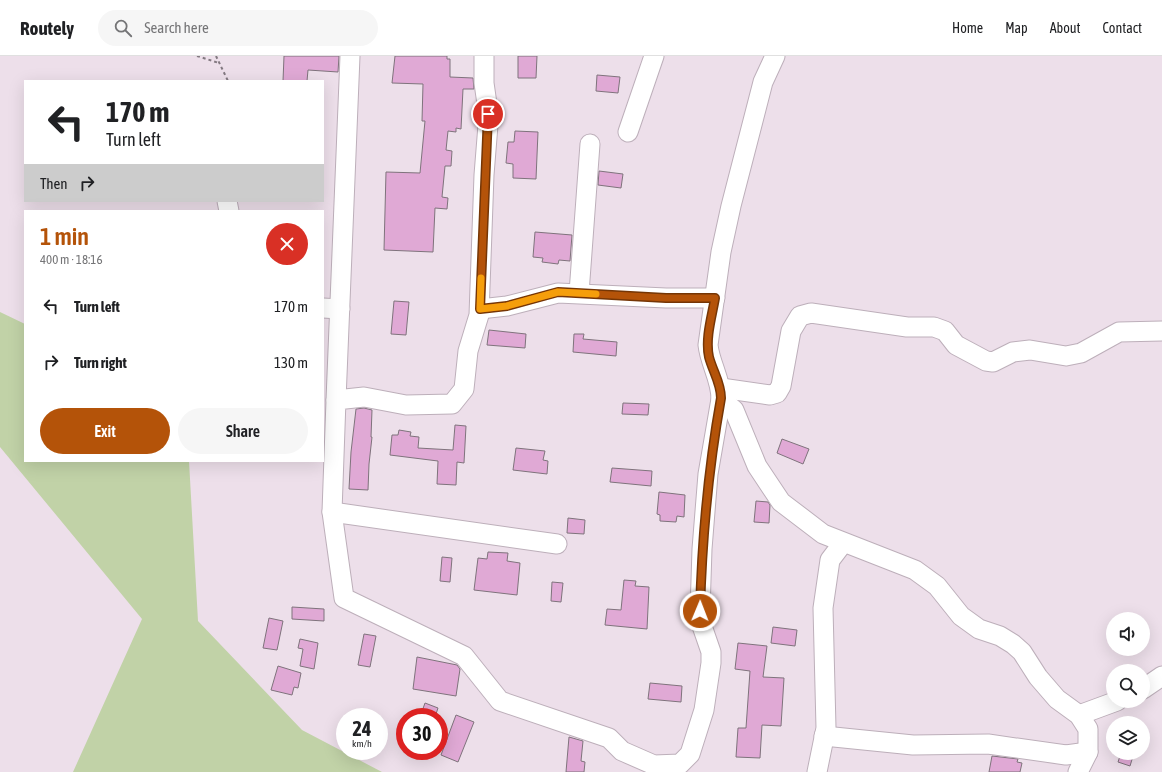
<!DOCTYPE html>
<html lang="en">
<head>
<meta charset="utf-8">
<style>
	:root { --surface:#fff; --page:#f6f6f6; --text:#202124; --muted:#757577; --line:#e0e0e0; --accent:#b45309 }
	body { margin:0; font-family:"Asap Condensed",sans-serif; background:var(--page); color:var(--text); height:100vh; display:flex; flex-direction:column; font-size:15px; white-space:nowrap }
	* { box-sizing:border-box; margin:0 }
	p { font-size:13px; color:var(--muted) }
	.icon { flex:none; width:22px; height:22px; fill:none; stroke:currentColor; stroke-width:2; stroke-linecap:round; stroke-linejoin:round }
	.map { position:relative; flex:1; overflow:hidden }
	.sheet { position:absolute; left:24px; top:154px; width:300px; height:252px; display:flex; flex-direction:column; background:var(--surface); border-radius:0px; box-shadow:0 4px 16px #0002 }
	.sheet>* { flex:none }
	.hud { position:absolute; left:24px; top:24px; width:300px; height:122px; border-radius:0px; box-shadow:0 4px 16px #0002; background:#fff; color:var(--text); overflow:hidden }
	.controls { position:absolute; left:1106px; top:556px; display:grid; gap:8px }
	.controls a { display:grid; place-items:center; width:44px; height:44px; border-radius:50%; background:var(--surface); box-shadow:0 4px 16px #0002; font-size:20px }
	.speed { position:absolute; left:336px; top:652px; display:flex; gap:8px; font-size:20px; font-weight:700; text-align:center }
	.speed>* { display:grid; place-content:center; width:52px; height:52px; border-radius:50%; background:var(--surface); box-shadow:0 4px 16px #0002; line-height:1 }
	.speed small { font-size:10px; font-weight:400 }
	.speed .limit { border:6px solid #d22; background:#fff; color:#111 }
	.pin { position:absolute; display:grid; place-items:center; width:34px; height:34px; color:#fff; margin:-17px; border:2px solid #fff; border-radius:50%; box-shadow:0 1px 4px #0007 }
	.me { position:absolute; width:44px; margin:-22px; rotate:1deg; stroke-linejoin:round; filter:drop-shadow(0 0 3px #0008) }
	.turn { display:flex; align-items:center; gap:14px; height:84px; padding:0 16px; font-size:18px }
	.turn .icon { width:52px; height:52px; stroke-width:2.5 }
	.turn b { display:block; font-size:28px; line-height:34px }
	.then { display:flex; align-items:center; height:38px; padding:0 16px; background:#0003; gap:8px; font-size:15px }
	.round { display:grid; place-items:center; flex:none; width:42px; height:42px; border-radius:21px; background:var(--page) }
	.head { display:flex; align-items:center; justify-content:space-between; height:68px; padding:0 16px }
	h1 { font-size:24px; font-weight:600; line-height:30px; color:var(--accent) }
	.cta { display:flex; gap:8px; margin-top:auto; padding:8px 16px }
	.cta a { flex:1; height:46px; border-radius:24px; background:var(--accent); color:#fff; font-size:16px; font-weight:600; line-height:46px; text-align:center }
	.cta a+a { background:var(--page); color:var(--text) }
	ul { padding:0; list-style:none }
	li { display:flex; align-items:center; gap:12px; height:56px; padding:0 16px }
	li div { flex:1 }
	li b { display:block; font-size:15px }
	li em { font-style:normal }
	header { display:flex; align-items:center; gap:24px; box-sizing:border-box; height:56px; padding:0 20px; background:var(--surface); border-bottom:1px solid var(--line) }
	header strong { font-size:19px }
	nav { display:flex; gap:22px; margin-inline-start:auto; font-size:14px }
	.search { width:280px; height:36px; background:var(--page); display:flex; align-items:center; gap:10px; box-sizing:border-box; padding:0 14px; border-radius:22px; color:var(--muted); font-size:15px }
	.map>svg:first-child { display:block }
	.green { fill:#c1d2a7 }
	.building { fill:#e0a9d5; stroke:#7f737c }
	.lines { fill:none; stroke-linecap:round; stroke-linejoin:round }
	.minor-casing { stroke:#bdafba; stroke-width:21 }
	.path { stroke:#837981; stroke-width:2; stroke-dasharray:3 3; stroke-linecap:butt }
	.minor { stroke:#fff; stroke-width:19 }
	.route-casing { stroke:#753606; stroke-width:10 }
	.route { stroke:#b45309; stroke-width:7 }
	.slow { stroke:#f59e0b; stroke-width:7 }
</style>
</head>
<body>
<header>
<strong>Routely</strong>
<div class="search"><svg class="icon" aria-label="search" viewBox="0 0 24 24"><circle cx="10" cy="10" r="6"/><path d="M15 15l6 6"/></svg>Search here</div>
<nav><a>Home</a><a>Map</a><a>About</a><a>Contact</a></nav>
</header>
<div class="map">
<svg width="1162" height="716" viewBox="0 0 1162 716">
	<rect width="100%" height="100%" fill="#eddfea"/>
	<!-- green -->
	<polygon class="green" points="0,256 25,268 25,405 189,405 198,565 302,674 382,716 73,716 142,563 0,391"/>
	<!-- building -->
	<g class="building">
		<polygon points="284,0 339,0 338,16 308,14 307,25 283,25"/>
		<polygon points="395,0 447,0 447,3 450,3 450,21 473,22 474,33 463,33 461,73 456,72 456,76 448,75 446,94 452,95 451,110 445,110 442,141 448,142 447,153 435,152 433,196 384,194 386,116 420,117 425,65 422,65 423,28 392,27"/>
		<polygon points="518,0 537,0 536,22 518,22"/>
		<polygon points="597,19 620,21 618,37 596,35"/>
		<polygon points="515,75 538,76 536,123 513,122 513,108 506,107 508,86 514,86"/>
		<polygon points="599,115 623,118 621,132 598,129"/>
		<polygon points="535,176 572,179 570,205 559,204 558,208 542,206 543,202 533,201"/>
		<polygon points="394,245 409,246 406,279 391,278"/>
		<polygon points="489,274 526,278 525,292 487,289"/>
		<polygon points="574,278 584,278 583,283 617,286 616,300 573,296"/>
		<polygon points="623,347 649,348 648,359 622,358"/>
		<polygon points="364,352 372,354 371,381 372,381 369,408 368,434 349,433 351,396 356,353"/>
		<polygon points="455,369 466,370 464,407 457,406 456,429 437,428 438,405 390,399 392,379 398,379 399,374 411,376 410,380 419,381 418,392 453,394"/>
		<polygon points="782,383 809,393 803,408 777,397"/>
		<polygon points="516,392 545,395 543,404 548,405 547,418 513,414"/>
		<polygon points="612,412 652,415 651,430 610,426"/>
		<polygon points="659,436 685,439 684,461 677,460 676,466 660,465 660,459 657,458"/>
		<polygon points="756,445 768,446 770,449 769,467 754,466"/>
		<polygon points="568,462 585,464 584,478 567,477"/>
		<polygon points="488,496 508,497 507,505 520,507 517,539 474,534 478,502 487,503"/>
		<polygon points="442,501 452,502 450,526 440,525"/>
		<polygon points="624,524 636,525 635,530 649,531 647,573 605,569 607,553 621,554"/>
		<polygon points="552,526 563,527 561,546 551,545"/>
		<polygon points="292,551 324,553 324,565 292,563"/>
		<polygon points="269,562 283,565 277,594 263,592"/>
		<polygon points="773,571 797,574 795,590 771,587"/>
		<polygon points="364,578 376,580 370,611 358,609"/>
		<polygon points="300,583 318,587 314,613 300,610 303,593 298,592"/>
		<polygon points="738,587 767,590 763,621 784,622 781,670 762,669 760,702 736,701 738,672 746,672 750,615 735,613"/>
		<polygon points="417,601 457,609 460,613 456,640 413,633"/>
		<polygon points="278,610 301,617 298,632 294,631 292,639 271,634"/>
		<polygon points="650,627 682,630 681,646 648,643"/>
		<polygon points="425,647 438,652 435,661 420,661"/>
		<polygon points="456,659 474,666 458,706 441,699"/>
		<polygon points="569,681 583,685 581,705 585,706 584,716 566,716"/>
		<polygon points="1121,697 1134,697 1130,710 1118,706"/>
		<polygon points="992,700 1018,703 1017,706 1022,707 1020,716 989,716"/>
	</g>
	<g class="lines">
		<!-- minor casing -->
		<g class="minor-casing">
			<g id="minor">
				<path d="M 484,0 L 484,27 L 487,48 L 488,69 L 484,119 L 479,259 L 468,295 L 464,333 L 452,348 L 406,349 L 364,341 L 336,344 L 332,456 L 344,542 L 464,600 L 500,645 L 609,682 L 622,695 L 654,709 L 680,708 L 690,698 L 704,654 L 711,607 L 711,596 L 702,570 L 700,555 L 702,493 L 708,418 L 721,343 C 721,323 710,308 708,289 L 721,196 L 731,150 L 763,26 L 775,0"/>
				<polyline points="628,76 654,0"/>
				<polyline points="227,145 229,155"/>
				<polyline points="579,237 590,88"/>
				<polyline points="323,252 340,253"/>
				<polyline points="480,253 507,250 558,237 666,242 715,242"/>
				<polyline points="721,332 770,339 777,337 781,330 791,275 800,260 811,257 907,271 934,271 945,275 956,289 986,305 993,306 1013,296 1030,294 1066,300 1081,297 1119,276 1162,275"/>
				<polyline points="721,343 734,354 757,410 781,446 823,478 915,514 937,530 961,560 979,573 1000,580 1013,588 1022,596 1038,621 1057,643 1079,659 1088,673 1088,696 1078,716"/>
				<polyline points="336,344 350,0"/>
				<polyline points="332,456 557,488"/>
				<polyline points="1143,633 1162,620"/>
				<polyline points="1079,659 1117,645"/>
				<polyline points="824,680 913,689 988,688 1066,699 1088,696"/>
				<polyline points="817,716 826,672 823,552 830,504 843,487"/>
			</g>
		</g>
		<!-- path -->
		<g class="path">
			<polyline points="197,0 219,7"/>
			<polyline points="216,0 228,25"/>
		</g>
		<!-- minor -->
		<use href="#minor" class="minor"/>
	</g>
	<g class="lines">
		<!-- route casing -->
		<g class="route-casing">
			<path id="route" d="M 488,58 L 480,253 L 507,250 L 558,236 L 666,242 L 715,242 C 712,260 705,282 709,301 C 713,316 721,327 721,342 C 708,414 702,482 700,555"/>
		</g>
		<!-- route -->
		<use href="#route" class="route"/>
		<!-- slow -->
		<polyline class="slow" points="481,222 480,253 507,250 558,236 596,238"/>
	</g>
</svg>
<div class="controls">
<a><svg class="icon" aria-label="sound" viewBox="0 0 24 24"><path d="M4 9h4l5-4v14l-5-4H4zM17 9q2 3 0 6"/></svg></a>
<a><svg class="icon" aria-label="search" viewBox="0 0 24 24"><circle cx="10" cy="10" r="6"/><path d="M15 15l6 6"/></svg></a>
<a><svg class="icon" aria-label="layers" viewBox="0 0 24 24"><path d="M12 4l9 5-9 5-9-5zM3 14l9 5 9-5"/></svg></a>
</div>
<div class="speed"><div>24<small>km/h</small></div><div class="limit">30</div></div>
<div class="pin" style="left:488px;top:58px;background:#d93025"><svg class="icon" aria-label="arrive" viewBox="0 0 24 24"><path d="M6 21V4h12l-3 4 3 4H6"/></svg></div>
<svg class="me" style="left:700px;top:555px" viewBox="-20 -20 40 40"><circle r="17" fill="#b45309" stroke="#fff" stroke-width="3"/><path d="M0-11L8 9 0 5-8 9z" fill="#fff"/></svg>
<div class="hud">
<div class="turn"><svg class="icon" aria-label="left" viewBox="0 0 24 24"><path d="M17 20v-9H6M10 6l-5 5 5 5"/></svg><div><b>170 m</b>Turn left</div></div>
<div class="then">Then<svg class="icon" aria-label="right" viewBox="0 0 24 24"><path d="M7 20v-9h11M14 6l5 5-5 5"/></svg></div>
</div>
<section class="sheet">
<div class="head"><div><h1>1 min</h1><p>400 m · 18:16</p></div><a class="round" style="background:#d93025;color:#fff"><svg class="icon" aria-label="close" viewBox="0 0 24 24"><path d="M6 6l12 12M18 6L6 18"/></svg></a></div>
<ul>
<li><svg class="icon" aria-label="left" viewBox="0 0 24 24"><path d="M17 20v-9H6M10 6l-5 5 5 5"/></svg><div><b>Turn left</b></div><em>170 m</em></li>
<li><svg class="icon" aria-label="right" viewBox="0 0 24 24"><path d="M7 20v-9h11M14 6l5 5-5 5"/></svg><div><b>Turn right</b></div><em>130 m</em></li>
</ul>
<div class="cta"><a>Exit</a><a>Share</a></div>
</section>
</div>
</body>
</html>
